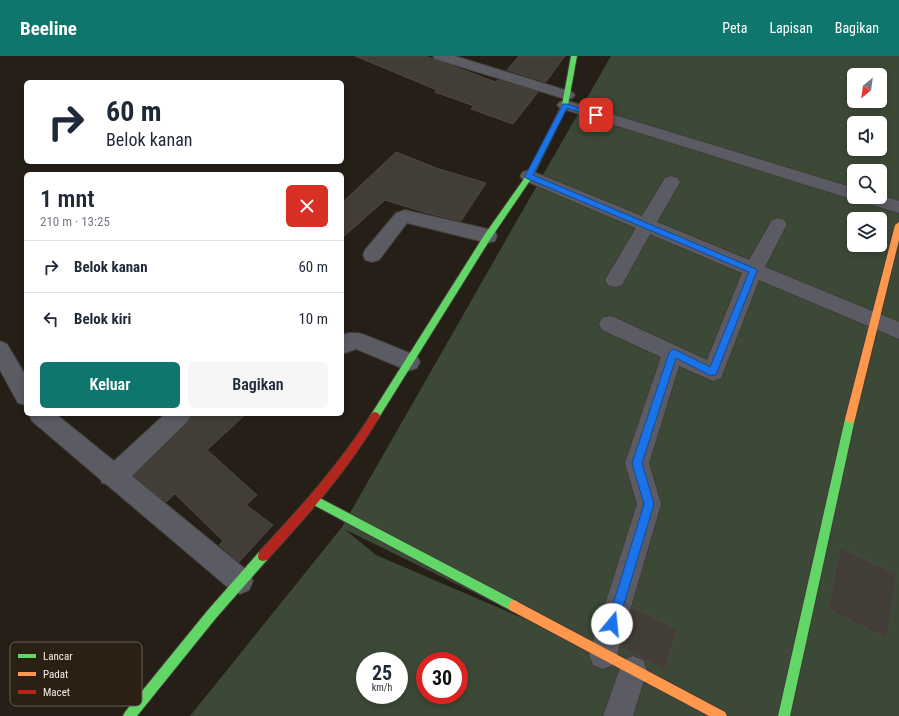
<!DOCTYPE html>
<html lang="id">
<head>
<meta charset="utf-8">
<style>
	:root { --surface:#fff; --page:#f6f6f7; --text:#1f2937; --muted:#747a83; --line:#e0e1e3; --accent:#0f766e }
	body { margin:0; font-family:"Roboto Condensed",sans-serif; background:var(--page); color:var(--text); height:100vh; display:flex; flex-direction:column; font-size:15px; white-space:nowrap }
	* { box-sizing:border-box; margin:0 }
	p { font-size:13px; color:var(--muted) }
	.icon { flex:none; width:22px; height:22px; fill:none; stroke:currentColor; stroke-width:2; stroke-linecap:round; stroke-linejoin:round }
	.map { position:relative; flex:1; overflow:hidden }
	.panel { position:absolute; left:24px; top:116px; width:320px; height:244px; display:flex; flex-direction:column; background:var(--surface); border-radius:6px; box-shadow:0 2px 6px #0003 }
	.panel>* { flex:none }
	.hud { position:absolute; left:24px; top:24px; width:320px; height:84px; border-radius:6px; box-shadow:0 2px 6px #0003; background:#fff; color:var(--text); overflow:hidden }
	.needle { width:26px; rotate:209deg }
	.tools { position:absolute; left:847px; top:12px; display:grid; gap:8px }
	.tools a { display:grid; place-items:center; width:40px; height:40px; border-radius:6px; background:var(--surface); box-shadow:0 2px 6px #0003; font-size:20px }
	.speed { position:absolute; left:356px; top:596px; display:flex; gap:8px; font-size:20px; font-weight:700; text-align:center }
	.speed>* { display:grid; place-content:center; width:52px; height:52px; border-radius:50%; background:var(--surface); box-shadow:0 2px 6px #0003; line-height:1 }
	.speed small { font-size:10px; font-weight:400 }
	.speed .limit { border:6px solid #d22; background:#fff; color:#111 }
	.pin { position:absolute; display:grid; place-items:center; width:34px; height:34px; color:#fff; margin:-17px; border-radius:8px; box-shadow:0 2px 6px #0006 }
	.me { position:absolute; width:44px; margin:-22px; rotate:17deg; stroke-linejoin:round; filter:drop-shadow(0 0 3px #0008) }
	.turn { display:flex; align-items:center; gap:14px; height:84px; padding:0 16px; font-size:18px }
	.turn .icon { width:52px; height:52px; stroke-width:2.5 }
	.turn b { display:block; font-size:28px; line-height:34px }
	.round { display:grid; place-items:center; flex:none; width:42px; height:42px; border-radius:6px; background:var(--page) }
	.overview { display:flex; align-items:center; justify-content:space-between; height:68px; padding:0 16px }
	h1 { font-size:24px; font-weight:600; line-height:30px }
	.action { display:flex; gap:8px; margin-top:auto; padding:8px 16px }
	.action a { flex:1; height:46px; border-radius:6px; background:var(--accent); color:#fff; font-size:16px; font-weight:600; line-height:46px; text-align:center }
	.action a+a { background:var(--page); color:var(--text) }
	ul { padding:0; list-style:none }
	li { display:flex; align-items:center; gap:12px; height:52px; padding:0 16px; border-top:1px solid var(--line) }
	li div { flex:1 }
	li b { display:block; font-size:15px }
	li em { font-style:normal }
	header { display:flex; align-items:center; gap:24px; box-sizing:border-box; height:56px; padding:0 20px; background:var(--accent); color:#fff }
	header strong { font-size:19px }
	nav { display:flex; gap:22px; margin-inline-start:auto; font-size:14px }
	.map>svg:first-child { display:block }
	.green { fill:#3b4936; fill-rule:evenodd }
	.building { fill:#423d37; stroke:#4d4842 }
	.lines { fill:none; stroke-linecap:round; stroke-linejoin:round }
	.street-casing { stroke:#413c36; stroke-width:2 }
	.fast-casing { stroke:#413c36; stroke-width:2 }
	.slow-casing { stroke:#413c36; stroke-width:2 }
	.jam-casing { stroke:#413c36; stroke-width:2 }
	.street { fill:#5b5b64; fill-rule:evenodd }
	.fast { fill:#63d668; fill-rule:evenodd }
	.slow { fill:#ff974d; fill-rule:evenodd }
	.jam { fill:#b3261e; fill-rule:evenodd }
	.route { fill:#1a73e8; stroke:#114b97 }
	.key { fill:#2a2013; stroke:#675e52; stroke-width:1 }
	.key-label { font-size:11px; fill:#f5eee6 }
</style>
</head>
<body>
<header>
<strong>Beeline</strong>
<nav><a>Peta</a><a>Lapisan</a><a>Bagikan</a></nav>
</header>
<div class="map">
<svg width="899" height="660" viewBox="0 0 899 660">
	<rect width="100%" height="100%" fill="#251f18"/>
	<!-- green -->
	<path class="green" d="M 611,0 L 899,0 L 899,660 L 190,660 L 342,471 ZM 854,19 L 880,19 L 880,45 L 854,45 ZM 854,67 L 880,67 L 880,93 L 854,93 ZM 854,115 L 880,115 L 880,141 L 854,141 ZM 854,163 L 880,163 L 880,189 L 854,189 ZM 344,473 L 546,572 L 376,499 ZM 365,605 L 399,605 L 399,639 L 365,639 ZM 425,605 L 459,605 L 459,639 L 425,639 Z"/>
	<!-- building -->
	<g class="building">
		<polygon points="355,0 425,0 496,26 498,24 538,36 513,68 471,53 474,50 435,36 437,34"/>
		<polygon points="519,0 565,0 546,26 507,14"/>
		<polygon points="396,96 439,113 486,127 461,165 427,157 385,144 342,182 342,147"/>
		<polygon points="192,358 246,358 207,394 257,439 246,449 273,469 239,506 219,489 223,485 175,438 166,446 134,420 189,366"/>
		<polygon points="840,492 897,518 887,582 828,553"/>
		<polygon points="633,551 677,573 665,614 621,591"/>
	</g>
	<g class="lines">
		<!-- street casing -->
		<g class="street-casing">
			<g id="street">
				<polygon points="433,0 455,0 572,36 575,39 572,42 567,44 562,42 435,3"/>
				<polygon points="565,44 854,132 854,141 880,141 880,139 899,145 899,157 859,145 857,143 854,144 848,142 560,52 557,49 560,46"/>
				<polygon points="529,114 642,160 665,122 671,120 677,122 680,126 657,166 749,204 772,164 778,162 784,164 787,168 765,211 899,266 899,283 759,224 721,322 713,325 679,310 649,407 661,448 617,599 613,609 603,613 593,609 589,599 637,448 625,407 661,301 602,274 599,268 602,262 609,260 616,262 707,304 742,217 650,178 622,229 615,231 608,229 605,224 636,172 523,124 520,120 523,116"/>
				<polygon points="405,154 488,173 495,175 497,180 495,185 488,187 407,167 379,204 372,206 365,204 363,199 365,194 396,157"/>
				<polygon points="349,277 358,277 365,279 417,300 420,306 417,312 409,315 356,293 342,298 342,279"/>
				<polygon points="0,285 7,288 26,320 26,349 18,347 0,314"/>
				<polygon points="29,358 56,358 114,405 165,358 191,358 188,365 132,420 249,516 253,525 249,534 240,538 231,534 106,428 102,427 101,424 32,365"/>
				<polygon points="633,600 643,604 647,614 633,660 603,660 623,604"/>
			</g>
		</g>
		<!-- fast casing -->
		<g class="fast-casing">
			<g id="fast">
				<polygon points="571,0 577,0 568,49 533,120 491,182 378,363 375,364 372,363 370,360 372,357 485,178 526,120 562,49"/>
				<polygon points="850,359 853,360 855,363 790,660 778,660 845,363 847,360"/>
				<polygon points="314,439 518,546 520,550 518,554 514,556 510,554 310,447 309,444 310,441"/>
				<polygon points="263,495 267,496 268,500 267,504 216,562 137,660 123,660 125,656 208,554 259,496"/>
			</g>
		</g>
		<!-- slow casing -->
		<g class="slow-casing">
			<g id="slow">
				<polygon points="899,166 899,184 855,363 853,366 850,367 847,366 845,363 895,169"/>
				<polygon points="514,544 725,656 727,660 709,660 510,554 508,550 510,546"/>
			</g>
		</g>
		<!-- jam casing -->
		<g class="jam-casing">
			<path id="jam" d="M 375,356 L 378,357 L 380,360 L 378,363 C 347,415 308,459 267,504 L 263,505 L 259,504 L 258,500 L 259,496 C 300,452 340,408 372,357 Z"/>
		</g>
		<!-- street -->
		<use href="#street" class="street"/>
		<!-- fast -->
		<use href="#fast" class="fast"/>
		<!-- slow -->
		<use href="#slow" class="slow"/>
		<!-- jam -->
		<use href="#jam" class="jam"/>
	</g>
	<!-- route -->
	<polygon class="route" points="563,48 567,48 599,59 596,61 567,52 533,119 756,213 757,215 716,319 709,319 676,302 642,407 654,448 618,568 616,573 612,574 608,573 607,568 644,448 632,407 669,297 673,293 676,294 710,311 749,216 526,122 525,120"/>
	<!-- legend -->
	<rect x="10" y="586" width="132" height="64" rx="6" class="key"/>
	<rect x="18" y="598" width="18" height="4" fill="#63d668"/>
	<rect x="18" y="616" width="18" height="4" fill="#ff974d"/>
	<rect x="18" y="634" width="18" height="4" fill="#b3261e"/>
	<g class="key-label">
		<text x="43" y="604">Lancar</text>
		<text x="43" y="622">Padat</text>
		<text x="43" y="640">Macet</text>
	</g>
</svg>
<div class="tools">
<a><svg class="needle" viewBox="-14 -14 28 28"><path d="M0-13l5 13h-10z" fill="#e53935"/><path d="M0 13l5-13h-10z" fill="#747a83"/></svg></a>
<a><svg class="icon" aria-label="sound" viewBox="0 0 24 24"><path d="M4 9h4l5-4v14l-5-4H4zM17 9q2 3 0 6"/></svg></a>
<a><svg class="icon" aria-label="search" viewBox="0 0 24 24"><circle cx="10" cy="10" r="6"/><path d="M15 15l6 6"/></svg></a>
<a><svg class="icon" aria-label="layers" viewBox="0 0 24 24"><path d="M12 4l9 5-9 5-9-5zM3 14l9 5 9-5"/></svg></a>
</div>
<div class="speed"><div>25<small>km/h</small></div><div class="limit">30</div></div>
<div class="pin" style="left:596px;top:59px;background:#d93025"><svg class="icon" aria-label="arrive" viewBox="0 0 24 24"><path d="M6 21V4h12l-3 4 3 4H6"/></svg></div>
<svg class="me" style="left:612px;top:568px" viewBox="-20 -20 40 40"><circle r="19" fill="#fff"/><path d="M0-13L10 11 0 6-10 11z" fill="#1a73e8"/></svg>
<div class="hud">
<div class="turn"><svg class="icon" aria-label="right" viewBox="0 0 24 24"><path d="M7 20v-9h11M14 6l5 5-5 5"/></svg><div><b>60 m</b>Belok kanan</div></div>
</div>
<section class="panel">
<div class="overview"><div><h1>1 mnt</h1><p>210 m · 13:25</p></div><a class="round" style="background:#d93025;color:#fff"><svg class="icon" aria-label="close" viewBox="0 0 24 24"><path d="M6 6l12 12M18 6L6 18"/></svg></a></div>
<ul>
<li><svg class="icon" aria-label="right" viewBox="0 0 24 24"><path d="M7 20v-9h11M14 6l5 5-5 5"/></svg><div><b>Belok kanan</b></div><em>60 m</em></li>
<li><svg class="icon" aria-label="left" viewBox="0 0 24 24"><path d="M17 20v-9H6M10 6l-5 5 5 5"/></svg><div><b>Belok kiri</b></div><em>10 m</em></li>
</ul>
<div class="action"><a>Keluar</a><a>Bagikan</a></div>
</section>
</div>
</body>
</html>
